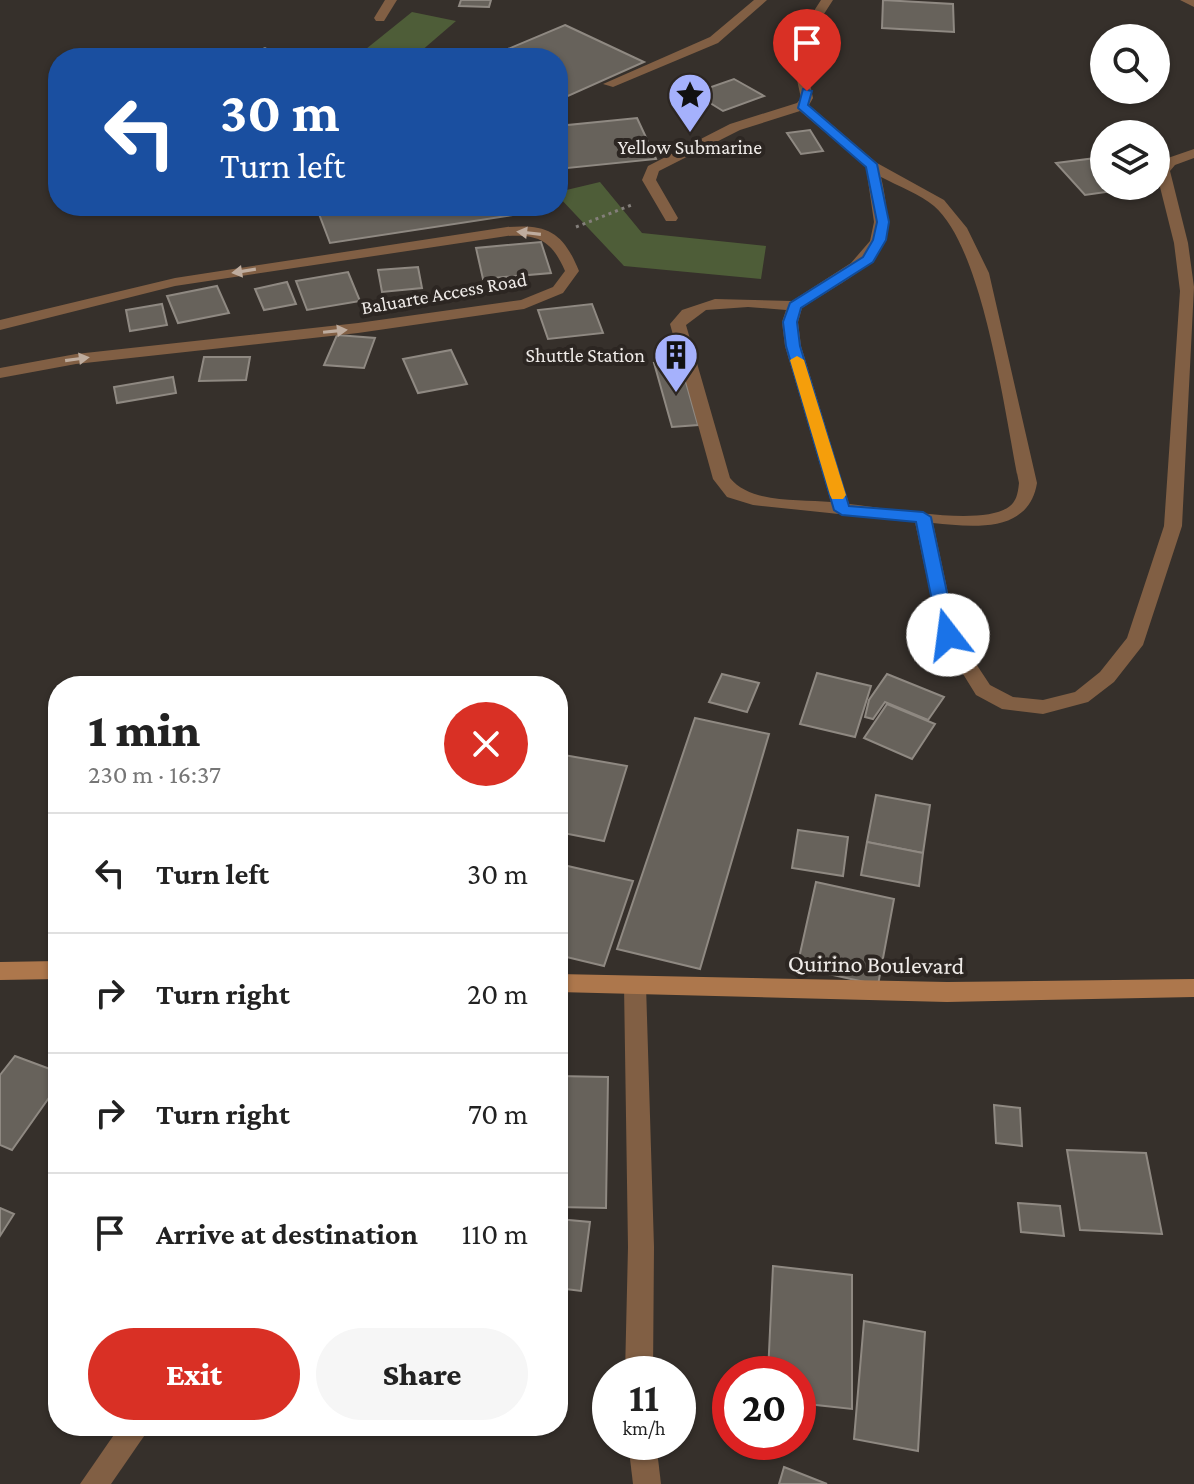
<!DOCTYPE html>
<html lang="en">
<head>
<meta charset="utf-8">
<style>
	:root { --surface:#fff; --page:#f6f6f6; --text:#222; --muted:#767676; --line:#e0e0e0; --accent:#d93025 }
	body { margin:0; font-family:"Crimson Pro",serif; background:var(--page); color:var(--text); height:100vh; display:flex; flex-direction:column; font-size:30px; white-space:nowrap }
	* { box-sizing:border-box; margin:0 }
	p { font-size:26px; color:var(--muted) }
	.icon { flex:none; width:44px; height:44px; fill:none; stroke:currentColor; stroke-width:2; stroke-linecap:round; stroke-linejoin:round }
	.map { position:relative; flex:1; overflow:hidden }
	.details { position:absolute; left:48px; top:676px; width:520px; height:760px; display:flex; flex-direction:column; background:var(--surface); border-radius:32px; box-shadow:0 2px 6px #0004 }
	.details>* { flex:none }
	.banner { position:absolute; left:48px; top:48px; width:520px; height:168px; border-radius:32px; box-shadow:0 2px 6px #0004; background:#1a4fa0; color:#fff; overflow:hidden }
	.tools { position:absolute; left:1090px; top:24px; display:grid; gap:16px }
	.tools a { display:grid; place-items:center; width:80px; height:80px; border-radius:50%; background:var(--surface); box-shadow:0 2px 6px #0004; font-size:40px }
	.speed { position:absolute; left:592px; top:1356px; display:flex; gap:16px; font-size:40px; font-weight:700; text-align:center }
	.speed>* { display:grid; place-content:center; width:104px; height:104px; border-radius:50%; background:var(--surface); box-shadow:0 2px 6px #0004; line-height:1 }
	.speed small { font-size:20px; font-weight:400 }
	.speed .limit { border:12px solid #d22; background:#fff; color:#111 }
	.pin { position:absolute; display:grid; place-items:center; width:68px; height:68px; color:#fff; margin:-82px -34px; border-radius:50% 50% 50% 0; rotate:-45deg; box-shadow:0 0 8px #0007 }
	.pin .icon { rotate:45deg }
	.me { position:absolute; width:88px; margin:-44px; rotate:345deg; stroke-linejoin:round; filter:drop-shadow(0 0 6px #0008) }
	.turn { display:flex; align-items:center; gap:28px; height:168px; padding:0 40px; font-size:36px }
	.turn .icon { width:104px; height:104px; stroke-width:2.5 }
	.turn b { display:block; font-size:56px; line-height:68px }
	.round { display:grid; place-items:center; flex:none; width:84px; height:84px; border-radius:42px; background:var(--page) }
	.headline { display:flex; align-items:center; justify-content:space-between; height:136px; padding:0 40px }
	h1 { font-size:48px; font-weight:800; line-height:60px }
	.button { display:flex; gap:16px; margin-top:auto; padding:16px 40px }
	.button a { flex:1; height:92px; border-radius:48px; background:var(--accent); color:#fff; font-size:32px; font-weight:800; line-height:92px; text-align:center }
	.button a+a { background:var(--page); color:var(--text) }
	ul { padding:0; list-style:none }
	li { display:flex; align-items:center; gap:24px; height:120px; padding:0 40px; border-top:2px solid var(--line) }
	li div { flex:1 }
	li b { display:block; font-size:30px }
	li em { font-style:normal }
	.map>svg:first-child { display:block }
	.green { fill:#4e5d38 }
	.building { fill:#67625b; stroke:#8f8982; stroke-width:2 }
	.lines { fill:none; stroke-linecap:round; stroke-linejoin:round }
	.path { stroke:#847f7b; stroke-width:3; stroke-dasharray:3 4; stroke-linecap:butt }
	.service { fill:#815f44; fill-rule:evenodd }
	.minor { fill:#815f44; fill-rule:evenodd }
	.secondary { fill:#ad774c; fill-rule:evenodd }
	.oneway { fill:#beac9e }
	.route { fill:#1a73e8; stroke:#114b97; stroke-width:2 }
	.slow { fill:#f59e0b }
	.labels { text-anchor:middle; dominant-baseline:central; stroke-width:8; stroke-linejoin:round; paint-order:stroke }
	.far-poi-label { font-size:20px; fill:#efebe8; stroke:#2c2622 }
	.far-street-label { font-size:20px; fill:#efebe8; stroke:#2c2622 }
	.street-label { font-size:24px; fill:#efebe8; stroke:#2c2622 }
</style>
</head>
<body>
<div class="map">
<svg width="1194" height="1484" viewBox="0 0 1194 1484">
	<rect width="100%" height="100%" fill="#36302b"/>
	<!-- green -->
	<g class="green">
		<polygon points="412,12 456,21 413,58 366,49"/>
		<polygon points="600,182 642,233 766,246 761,279 624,266 558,196 558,192"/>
	</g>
	<!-- building -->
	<g class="building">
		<polygon points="461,0 491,0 489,7 459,6"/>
		<polygon points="883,0 953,4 954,32 882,28"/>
		<polygon points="565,25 644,62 568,96 558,91 558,58 489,57"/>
		<polygon points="265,48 283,58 241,58"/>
		<polygon points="734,79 764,96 723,111 694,93"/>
		<polygon points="637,118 656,159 558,169 558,126"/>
		<polygon points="810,130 823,151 801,154 787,133"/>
		<polygon points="1104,157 1104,186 1134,188 1085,195 1056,163"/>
		<polygon points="316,206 544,206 546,210 330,243"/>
		<polygon points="541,242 551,273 483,279 476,248"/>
		<polygon points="418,267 422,288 382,292 378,270"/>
		<polygon points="348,272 360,301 307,310 296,281"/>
		<polygon points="287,282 296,304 264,310 255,289"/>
		<polygon points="217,286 229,313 178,323 167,296"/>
		<polygon points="162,304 167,325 130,331 126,310"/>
		<polygon points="592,304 603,333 548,339 538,310"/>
		<polygon points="337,335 375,338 364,368 324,365"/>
		<polygon points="451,350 467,384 418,393 403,359"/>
		<polygon points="204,357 250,357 246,380 199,381"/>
		<polygon points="680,361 698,425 672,427 654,363"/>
		<polygon points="173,377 176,393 117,403 114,387"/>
		<polygon points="817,673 871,686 855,737 800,724"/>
		<polygon points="722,674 759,683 747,712 709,702"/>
		<polygon points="887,674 944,697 928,720 885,702 873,719 865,717 869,700"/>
		<polygon points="887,704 935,724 912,759 864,738"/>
		<polygon points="695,718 769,734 700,969 617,949"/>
		<polygon points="558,754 627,766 604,841 558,832"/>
		<polygon points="876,795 930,805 923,853 867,842"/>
		<polygon points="798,830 848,837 843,876 792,868"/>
		<polygon points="867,842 923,853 919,886 861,875"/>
		<polygon points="559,864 633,881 604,966 558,955"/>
		<polygon points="816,882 894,899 878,985 797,967"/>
		<polygon points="15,1056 58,1072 58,1085 12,1150 0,1145 0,1075"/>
		<polygon points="558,1076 608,1077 606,1208 558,1207"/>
		<polygon points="994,1105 1020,1108 1022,1146 996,1143"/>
		<polygon points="1067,1150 1146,1153 1162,1234 1080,1230"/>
		<polygon points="1018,1203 1060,1206 1064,1236 1021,1232"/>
		<polygon points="0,1208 14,1214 0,1236"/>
		<polygon points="558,1219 590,1222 581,1291 558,1288"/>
		<polygon points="773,1266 852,1275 852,1409 798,1403 798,1374 768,1374"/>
		<polygon points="864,1321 925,1332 918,1451 854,1439"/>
		<polygon points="784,1467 827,1484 779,1484"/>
	</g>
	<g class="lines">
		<!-- path -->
		<polyline class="path" points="576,227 634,204"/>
		<!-- service -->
		<g class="service">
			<polygon points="385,0 397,0 384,21 376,21 374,18"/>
			<polygon points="754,0 767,0 718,43 613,87 603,84 710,37"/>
			<path d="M 821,0 L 833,0 L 802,48 L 813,98 L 809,105 L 877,163 L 944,200 L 967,228 L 989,273 L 1037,483 C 1029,534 972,527 933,523 L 957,635 L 990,685 L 1013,697 L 1043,700 L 1075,692 L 1100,672 L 1127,638 L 1164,526 L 1180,291 L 1174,243 L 1156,171 L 1165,159 L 1194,149 L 1194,158 L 1175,165 L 1170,171 L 1188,243 L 1194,287 L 1182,526 L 1143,645 L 1114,682 L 1088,702 L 1043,714 L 1002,709 L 976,695 L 939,635 L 915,522 L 753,505 L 727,497 L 713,479 L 670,324 L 682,310 L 715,299 L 792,301 L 851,263 L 870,241 L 874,222 L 866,167 L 800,111 L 740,130 L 659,171 L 656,180 L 678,218 L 676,221 L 666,221 L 642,180 L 648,166 L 730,124 L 797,103 L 801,98 L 790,48 ZM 881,177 C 898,186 920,194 934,206 C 984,249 1005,416 1019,483 C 1018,492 1017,500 1010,506 C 983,528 884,507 849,504 L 801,346 L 798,322 L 802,308 C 864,267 901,261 881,177 ZM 748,307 L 786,310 L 782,322 L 785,346 L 831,502 C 800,499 751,504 730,478 L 686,325 L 706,310 Z"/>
			<polygon points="1180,0 1194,0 1194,7"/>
			<path d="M 507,227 C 548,224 563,232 579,271 L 563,293 L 524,309 L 358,333 L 76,364 L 0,378 L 0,368 L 76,354 L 358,323 L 521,300 L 553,287 L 565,271 C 552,241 539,234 507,236 L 175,286 L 0,330 L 0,320 L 175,278 Z"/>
		</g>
		<!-- minor -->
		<g class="minor">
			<polygon points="635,976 643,978 646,985 654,1247 653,1374 625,1374 628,1247 624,985 627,978"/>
			<polygon points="120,1426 151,1426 111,1484 80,1484"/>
			<polygon points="628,1442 656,1442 661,1484 633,1484"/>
		</g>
		<!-- secondary -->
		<g class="secondary">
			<polygon points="58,961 58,979 0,980 0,962"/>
			<polygon points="558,974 947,982 1194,979 1194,997 947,1002 558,992"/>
		</g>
	</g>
	<!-- one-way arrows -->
	<defs><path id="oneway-solid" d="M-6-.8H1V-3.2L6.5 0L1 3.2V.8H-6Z" transform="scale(2)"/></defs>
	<g class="oneway">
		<use href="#oneway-solid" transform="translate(529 233) rotate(-173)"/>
		<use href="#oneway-solid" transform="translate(244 271) rotate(171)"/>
		<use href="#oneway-solid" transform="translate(335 331) rotate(-6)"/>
		<use href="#oneway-solid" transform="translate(77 359) rotate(-8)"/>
	</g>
	<!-- route -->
	<polygon class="route" points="803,89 812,91 808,105 877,164 889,222 886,240 873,262 801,308 797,322 800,346 849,506 923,512 931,517 956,635 948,640 939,635 916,522 842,515 834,510 786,346 783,322 790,303 863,257 873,240 877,222 866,167 798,108"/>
	<!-- slow -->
	<polygon class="slow" points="797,356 804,360 846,495 843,499 832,499 830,495 790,360"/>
	<!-- icons -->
	<defs>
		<g id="sight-pin" transform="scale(2.3)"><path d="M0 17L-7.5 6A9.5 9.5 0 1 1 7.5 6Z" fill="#a5b1fc" stroke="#2c2622"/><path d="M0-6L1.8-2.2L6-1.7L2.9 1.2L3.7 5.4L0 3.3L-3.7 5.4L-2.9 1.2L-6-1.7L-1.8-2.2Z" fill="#111"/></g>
		<g id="building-pin" transform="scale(2.3)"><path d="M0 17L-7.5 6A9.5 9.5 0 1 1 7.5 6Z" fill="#a5b1fc" stroke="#2c2622"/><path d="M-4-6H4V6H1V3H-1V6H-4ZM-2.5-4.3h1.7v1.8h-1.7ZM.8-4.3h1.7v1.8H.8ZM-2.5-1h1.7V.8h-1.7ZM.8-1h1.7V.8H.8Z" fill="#111"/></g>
	</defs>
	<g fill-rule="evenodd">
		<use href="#sight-pin" x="690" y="95"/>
		<use href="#building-pin" x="676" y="355"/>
	</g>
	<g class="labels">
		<!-- far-poi labels -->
		<g class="far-poi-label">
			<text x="690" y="147">Yellow Submarine</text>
			<text x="645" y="355" text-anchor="end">Shuttle Station</text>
		</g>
		<!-- far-street labels -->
		<g class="far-street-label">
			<text transform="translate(444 293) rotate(-10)">Baluarte Access Road</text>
		</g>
		<!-- street labels -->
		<g class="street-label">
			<text transform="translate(876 964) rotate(1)">Quirino Boulevard</text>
		</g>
	</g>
</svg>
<div class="tools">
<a><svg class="icon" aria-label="search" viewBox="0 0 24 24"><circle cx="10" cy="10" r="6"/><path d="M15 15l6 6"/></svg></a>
<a><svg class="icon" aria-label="layers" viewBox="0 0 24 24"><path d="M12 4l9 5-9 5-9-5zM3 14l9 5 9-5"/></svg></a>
</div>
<div class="speed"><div>11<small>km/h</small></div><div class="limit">20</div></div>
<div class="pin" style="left:807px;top:91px;background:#d93025"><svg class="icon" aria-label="arrive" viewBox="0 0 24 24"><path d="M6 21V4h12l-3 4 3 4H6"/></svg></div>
<svg class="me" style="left:948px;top:635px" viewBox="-20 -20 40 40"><circle r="19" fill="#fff"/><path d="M0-13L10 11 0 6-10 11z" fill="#1a73e8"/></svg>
<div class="banner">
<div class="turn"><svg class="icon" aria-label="left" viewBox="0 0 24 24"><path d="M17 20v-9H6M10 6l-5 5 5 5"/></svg><div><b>30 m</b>Turn left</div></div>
</div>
<section class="details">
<div class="headline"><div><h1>1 min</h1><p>230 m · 16:37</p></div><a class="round" style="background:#d93025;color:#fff"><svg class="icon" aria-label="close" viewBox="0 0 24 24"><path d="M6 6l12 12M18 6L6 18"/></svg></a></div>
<ul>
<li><svg class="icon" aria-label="left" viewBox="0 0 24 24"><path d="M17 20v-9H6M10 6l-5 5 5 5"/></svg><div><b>Turn left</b></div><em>30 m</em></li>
<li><svg class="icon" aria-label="right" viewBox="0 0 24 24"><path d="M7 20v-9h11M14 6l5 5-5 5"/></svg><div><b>Turn right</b></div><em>20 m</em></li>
<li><svg class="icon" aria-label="right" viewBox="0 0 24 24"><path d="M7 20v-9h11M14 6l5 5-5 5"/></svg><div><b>Turn right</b></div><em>70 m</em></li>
<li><svg class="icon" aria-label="arrive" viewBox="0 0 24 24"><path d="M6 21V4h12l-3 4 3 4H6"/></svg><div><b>Arrive at destination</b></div><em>110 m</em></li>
</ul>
<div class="button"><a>Exit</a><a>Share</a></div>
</section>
</div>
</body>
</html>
